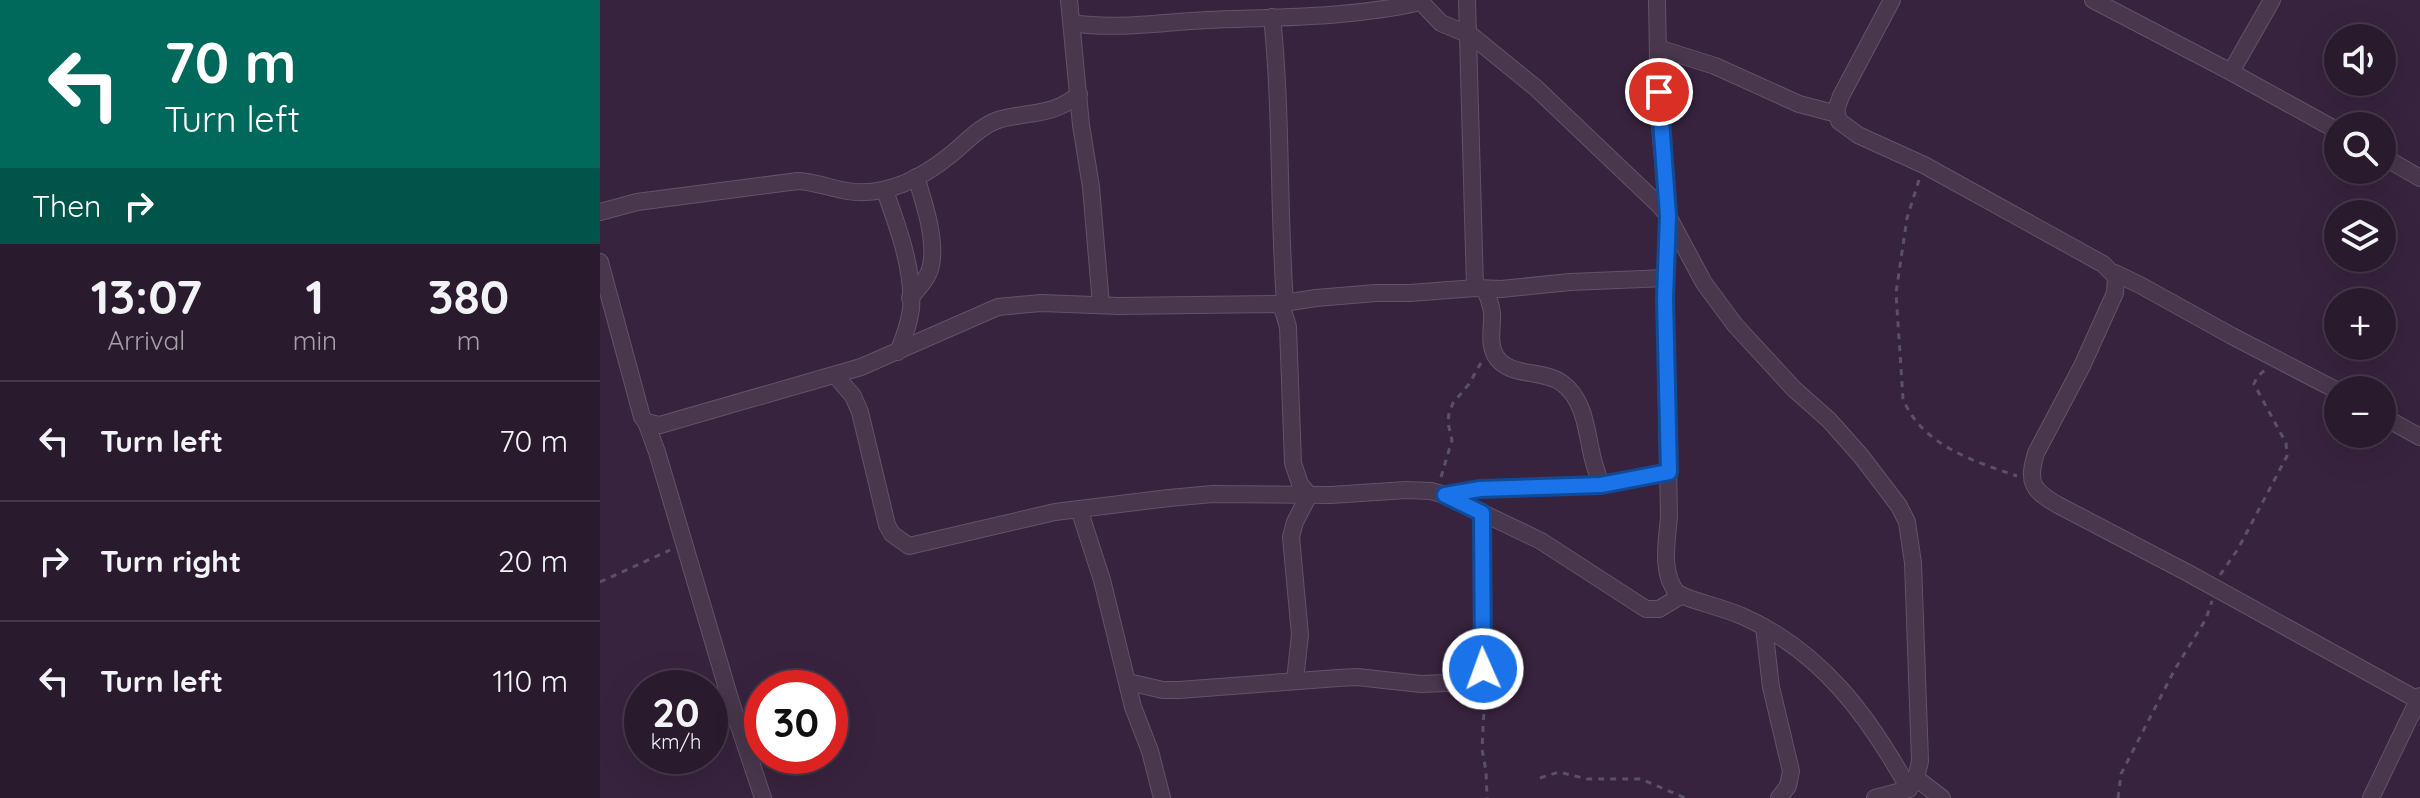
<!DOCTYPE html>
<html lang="en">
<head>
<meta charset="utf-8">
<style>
	:root { --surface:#2a1a2e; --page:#36273a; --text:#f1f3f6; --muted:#a5a1aa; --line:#46384a }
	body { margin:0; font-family:Quicksand,sans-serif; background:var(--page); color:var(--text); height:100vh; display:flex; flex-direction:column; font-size:30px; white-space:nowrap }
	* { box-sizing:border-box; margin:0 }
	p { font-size:26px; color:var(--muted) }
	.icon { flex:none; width:44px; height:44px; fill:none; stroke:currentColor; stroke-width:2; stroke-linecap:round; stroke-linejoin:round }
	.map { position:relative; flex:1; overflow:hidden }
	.panel { display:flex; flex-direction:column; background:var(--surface); width:600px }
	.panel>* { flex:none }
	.hud { background:#00695c; color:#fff; overflow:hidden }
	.tools { position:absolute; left:1724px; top:24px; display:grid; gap:16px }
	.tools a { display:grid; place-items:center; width:72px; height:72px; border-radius:50%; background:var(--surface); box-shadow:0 8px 32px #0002,0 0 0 2px var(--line); font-size:40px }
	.speed { position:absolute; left:24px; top:670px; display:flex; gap:16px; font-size:40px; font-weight:700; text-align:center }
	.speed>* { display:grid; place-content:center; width:104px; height:104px; border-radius:50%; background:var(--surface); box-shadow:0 8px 32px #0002,0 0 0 2px var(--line); line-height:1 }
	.speed small { font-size:20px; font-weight:400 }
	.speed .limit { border:12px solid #d22; background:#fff; color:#111 }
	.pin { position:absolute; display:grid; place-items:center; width:68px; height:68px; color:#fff; margin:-34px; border:4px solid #fff; border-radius:50%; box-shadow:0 2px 8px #0007 }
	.me { position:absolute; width:88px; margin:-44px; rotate:358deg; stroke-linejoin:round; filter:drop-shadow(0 0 6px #0008) }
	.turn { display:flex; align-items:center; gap:28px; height:168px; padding:0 32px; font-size:36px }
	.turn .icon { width:104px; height:104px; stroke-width:2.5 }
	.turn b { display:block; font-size:56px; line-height:68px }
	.then { display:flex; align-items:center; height:76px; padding:0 32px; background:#0003; gap:16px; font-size:30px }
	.eta { display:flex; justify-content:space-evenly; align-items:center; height:136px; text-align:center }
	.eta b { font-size:48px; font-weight:800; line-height:56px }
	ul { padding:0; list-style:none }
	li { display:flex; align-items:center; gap:24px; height:120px; padding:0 32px; border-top:2px solid var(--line) }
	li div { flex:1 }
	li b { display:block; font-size:30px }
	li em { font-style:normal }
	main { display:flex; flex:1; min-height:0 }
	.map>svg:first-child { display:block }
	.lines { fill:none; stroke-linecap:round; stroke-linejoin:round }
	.minor-casing { stroke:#645268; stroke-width:18 }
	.path { stroke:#5a5169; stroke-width:3; stroke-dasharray:6 6; stroke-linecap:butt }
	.minor { stroke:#49374d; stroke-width:16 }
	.route-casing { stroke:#114b97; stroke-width:20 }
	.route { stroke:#1a73e8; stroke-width:14 }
</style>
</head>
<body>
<main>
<section class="panel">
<div class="hud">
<div class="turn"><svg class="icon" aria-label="left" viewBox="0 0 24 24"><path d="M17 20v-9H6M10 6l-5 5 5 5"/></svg><div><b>70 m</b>Turn left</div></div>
<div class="then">Then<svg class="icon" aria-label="right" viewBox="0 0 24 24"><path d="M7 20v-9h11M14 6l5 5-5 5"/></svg></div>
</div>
<div class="eta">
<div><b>13:07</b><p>Arrival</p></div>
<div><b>1</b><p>min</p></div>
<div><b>380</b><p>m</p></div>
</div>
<ul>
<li><svg class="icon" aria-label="left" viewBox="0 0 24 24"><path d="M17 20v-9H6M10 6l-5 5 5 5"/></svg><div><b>Turn left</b></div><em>70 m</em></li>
<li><svg class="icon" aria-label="right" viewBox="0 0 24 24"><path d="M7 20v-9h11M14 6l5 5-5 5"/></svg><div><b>Turn right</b></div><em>20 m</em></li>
<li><svg class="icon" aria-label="left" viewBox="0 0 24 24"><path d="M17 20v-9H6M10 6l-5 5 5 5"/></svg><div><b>Turn left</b></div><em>110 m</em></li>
</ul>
</section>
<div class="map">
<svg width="1820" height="798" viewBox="0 0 1820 798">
	<rect width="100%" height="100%" fill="#38233e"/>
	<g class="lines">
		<!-- minor casing -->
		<g class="minor-casing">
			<g id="minor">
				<polyline points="469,0 481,125 491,187 501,305"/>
				<polyline points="819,0 841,23 872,36 936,88 1060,206 1068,216 1104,283 1135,325 1194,389 1229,420 1261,456 1299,506 1307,522 1313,563 1320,761 1316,778 1309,789 1275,798"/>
				<polyline points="867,0 875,288"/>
				<path d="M 1057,0 L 1059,115 L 1068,216 L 1065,298 L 1069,517 C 1067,541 1060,574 1078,594 C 1099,603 1121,607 1142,616 C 1221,651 1268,715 1309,789"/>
				<path d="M 1292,0 L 1241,96 L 1236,110 L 1239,121 L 1258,135 L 1324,165 L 1503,264 L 1516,277 L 1515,293 L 1482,366 L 1436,453 C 1427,483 1432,490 1458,505 L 1588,573 L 1818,700"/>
				<polyline points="1493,0 1631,72 1738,131"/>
				<path d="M 672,17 C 682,112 678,207 685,302"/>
				<path d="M 472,23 C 516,30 562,22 607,20 C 677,17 752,18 821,2"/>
				<polyline points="1058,48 1115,66 1199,104 1237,114"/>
				<polyline points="1631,72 1672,0"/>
				<polyline points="1782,156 1820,178"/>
				<path d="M 285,191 C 298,227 314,270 311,309 C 309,324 304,338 298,352"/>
				<path d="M 0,212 L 37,202 L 198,181 C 215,182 230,188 247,191 C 285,197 319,180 349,156 C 365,144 378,127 398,120 C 429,111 452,117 479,94"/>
				<polyline points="0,262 42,417 46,422 60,425 261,367 398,307 441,303 519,306 677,304 683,310 688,327 693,463 700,484 709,495 695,522 691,537 700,635 695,680"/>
				<polyline points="1515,273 1540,285 1632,336 1738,391"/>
				<path d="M 885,289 C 888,297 891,304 892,313 C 893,327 888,341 895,355 C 908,378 943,369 962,383 C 985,400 986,430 992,455 C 994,465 998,475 1001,485"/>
				<path d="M 310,298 C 317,290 325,282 329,272 C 339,247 324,202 316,177"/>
				<polyline points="677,304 716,298 776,293 810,293 875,288 901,289 970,282 1066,278"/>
				<polyline points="235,375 253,396 260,412 287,525 292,534 309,546 455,512 569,498 613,494 731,495 806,490 831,491 845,495 941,541 1046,609 1059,609 1082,595"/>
				<polyline points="1782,416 1820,437"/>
				<polyline points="46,422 57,452 131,702 163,798"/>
				<polyline points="845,495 880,489 1001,485 1069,472"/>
				<polyline points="479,509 502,580 533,707 550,751 562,798"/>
				<polyline points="1164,627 1171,687 1191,771 1188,786 1179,798"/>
				<polyline points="528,682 563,690 579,690 738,678 757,677 821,684 846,683 875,680 882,674 883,669 882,513"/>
				<polyline points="1316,778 1342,798"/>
				<polyline points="1771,798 1820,696"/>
			</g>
		</g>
		<!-- path -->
		<g class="path">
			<path d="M 1319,180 L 1307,218 L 1296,293 L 1303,399 C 1322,445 1373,461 1417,476"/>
			<polyline points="841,477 852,440 848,423 849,413 853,403 869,384 882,361"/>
			<polyline points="1620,575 1638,549 1687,456 1686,443 1654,384 1657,377 1666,369"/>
			<polyline points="0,582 70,550"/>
			<polyline points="885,690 882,749 886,771 887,798"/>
			<polyline points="940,778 959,772 987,779 1041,779 1085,798"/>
			<polyline points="1518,798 1521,774 1575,669 1606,619 1612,601"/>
		</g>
		<!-- minor -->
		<use href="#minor" class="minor"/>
	</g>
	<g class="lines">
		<!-- route casing -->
		<g class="route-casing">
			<polyline id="route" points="883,669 882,513 845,495 880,489 1001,485 1069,472 1065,298 1068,216 1059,92"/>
		</g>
		<!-- route -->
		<use href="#route" class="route"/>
	</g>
</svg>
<div class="tools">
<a><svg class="icon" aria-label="sound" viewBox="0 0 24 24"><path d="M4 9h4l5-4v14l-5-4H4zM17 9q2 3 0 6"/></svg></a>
<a><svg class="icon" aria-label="search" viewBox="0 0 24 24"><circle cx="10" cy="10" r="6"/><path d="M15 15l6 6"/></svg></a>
<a><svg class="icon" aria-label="layers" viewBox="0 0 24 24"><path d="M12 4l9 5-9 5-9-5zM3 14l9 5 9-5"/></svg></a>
<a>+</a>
<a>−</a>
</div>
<div class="speed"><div>20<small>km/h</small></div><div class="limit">30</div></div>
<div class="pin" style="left:1059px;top:92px;background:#d93025"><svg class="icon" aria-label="arrive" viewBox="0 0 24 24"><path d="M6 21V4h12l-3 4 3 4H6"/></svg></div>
<svg class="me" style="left:883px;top:669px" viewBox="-20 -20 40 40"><circle r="17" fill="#1a73e8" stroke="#fff" stroke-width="3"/><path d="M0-11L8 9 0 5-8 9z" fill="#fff"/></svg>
</div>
</main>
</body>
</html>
